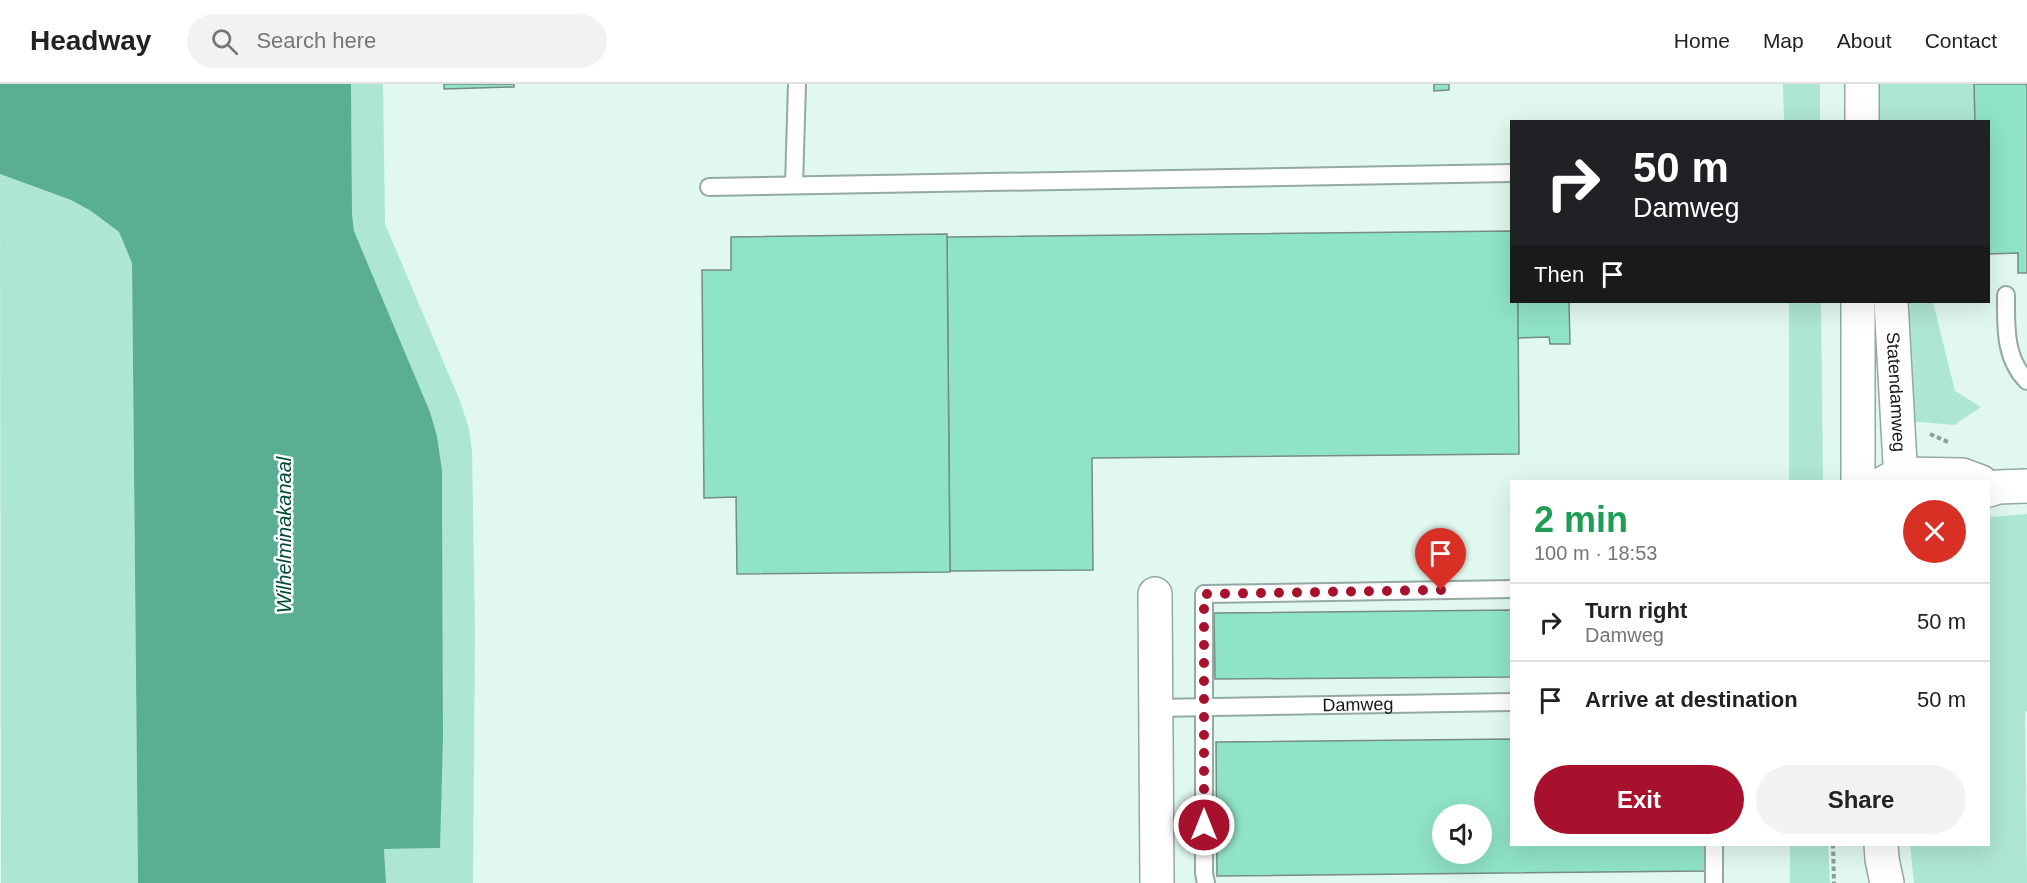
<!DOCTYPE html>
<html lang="en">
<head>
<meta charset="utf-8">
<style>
	:root { --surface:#fff; --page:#f2f2f2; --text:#222; --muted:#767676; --line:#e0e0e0; --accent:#a8112d }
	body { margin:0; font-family:Arial,sans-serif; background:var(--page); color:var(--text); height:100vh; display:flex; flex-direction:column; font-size:22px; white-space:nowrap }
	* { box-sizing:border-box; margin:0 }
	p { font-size:20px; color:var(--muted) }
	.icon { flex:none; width:33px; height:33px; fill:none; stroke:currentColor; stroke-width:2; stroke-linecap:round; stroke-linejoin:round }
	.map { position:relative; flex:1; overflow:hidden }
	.side { position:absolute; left:1510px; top:396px; width:480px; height:366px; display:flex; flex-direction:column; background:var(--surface); border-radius:0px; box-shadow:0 6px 24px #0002 }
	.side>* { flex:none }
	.guide { position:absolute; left:1510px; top:36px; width:480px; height:183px; border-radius:0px; box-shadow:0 6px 24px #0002; background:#202124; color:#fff; overflow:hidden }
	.fabs { position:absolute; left:1432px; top:720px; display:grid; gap:12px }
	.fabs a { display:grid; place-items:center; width:60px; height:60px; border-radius:50%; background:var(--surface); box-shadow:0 6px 24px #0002; font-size:30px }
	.pin { position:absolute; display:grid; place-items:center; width:51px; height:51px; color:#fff; margin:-62px -26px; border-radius:50% 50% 50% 0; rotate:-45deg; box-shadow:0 0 6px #0007 }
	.pin .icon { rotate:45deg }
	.me { position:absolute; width:66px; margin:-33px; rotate:0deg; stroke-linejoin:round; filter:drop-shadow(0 0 4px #0008) }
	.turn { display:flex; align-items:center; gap:21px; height:126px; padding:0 24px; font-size:27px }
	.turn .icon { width:78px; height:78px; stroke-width:2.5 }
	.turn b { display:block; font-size:42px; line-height:51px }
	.then { display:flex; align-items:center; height:57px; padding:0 24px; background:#0003; gap:12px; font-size:22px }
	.round { display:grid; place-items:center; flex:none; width:63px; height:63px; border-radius:32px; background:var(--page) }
	.head { display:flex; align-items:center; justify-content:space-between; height:102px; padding:0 24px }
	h1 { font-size:36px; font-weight:600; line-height:45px; color:#1e9e55 }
	.cta { display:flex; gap:12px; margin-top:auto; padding:12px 24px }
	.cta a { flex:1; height:69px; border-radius:36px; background:var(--accent); color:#fff; font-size:24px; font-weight:600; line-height:69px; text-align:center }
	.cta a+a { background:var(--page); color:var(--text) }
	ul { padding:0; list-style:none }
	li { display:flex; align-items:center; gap:18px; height:78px; padding:0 24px; border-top:2px solid var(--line) }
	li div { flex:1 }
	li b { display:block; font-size:22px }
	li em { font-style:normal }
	header { display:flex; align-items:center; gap:36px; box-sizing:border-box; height:84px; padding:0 30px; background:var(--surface); border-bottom:2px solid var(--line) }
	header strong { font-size:28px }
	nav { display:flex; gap:33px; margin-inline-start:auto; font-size:21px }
	.search { width:420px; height:54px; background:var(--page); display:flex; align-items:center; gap:15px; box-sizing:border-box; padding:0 21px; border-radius:33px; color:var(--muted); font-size:22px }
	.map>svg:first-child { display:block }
	.green { fill:#ade6d1 }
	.water { fill:#5aae93 }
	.building { fill:#8fe3c6; stroke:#768c84; stroke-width:1.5; fill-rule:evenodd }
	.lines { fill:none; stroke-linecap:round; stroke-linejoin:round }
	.lane-casing { stroke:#93a9a1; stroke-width:20 }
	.street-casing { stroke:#93a9a1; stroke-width:36 }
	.secondary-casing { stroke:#93a9a1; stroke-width:36 }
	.path { stroke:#8d9f98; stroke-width:4; stroke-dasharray:4.5 3; stroke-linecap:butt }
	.lane { stroke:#fff; stroke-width:16 }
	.street { stroke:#fff; stroke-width:33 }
	.secondary { stroke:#fff; stroke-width:33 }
	.route { stroke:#a8112d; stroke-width:10; stroke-dasharray:0 18 }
	.labels { text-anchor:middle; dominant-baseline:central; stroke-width:5; stroke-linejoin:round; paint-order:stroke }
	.street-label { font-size:18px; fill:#121b18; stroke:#fff }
	.water-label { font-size:20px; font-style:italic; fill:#004a38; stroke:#fff }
</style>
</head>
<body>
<header>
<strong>Headway</strong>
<div class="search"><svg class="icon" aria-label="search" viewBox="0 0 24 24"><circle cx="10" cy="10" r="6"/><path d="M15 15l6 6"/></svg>Search here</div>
<nav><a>Home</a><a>Map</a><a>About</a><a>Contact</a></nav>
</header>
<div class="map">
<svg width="2027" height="799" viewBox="0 0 2027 799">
	<rect width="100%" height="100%" fill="#e0f8ee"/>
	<!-- green -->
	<g class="green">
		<polygon points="351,0 383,0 385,140 460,317 469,345 472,367 475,545 473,799 386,799 384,765 439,764 443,654 442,386 437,352 430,328 354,147 352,130"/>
		<polygon points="1783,0 1820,0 1820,37 1784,37"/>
		<polygon points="1877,0 1981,0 1983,37 1878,37"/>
		<polygon points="0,90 71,116 91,127 119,148 132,179 138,799 1,799"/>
		<polygon points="1789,218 1821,218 1823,397 1789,397"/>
		<polygon points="1900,218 1933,218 1955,307 1981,323 1954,341 1909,337"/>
		<polygon points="2027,430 2027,627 2025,628 2027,799 1914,799 1910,761 1989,760 1989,433"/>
		<polygon points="1790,761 1828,761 1830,799 1790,799"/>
	</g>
	<!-- water -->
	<polygon class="water" points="0,0 351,0 352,130 354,147 430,328 437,352 442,386 443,654 440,764 384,765 386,799 138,799 132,179 119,148 91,127 71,116 0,90"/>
	<!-- building -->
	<g class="building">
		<polygon points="444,0 514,0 514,3 444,5"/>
		<polygon points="1434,0 1449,0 1449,6 1434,7"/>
		<polygon points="1974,0 2027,0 2027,189 2018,189 2018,169 1989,170 1989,38 1975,38"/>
		<polygon points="1512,147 1512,218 1518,218 1519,370 1092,374 1093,486 950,487 947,153"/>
		<polygon points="947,150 950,488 737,490 736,413 704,414 702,186 731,186 731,153"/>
		<polygon points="1518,218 1569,218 1570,260 1550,260 1549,253 1518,254"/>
		<polygon points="1512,526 1512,593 1215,595 1214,529"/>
		<path d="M 1512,655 L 1512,760 L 1705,760 L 1705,787 L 1217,792 L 1216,658 ZM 1443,730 L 1482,730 L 1482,770 L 1443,770 Z"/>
	</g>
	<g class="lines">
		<!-- lane casing -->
		<g class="lane-casing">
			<g id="lane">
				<polyline points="794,101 797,0"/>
				<polyline points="709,103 1512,89"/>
				<path d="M 2006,211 C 2006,242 2004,274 2027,297"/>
				<path id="s1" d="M 1156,624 L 1512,618"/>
				<polyline points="1206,799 1204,789 1204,510 1512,505"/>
				<polyline points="1714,799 1714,760"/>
			</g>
		</g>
		<!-- street casing -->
		<g class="street-casing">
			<g id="street">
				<polyline points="1885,398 1901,390 1962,391 1981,398"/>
				<polyline points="1989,406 1998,403 2027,402"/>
				<polyline points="1155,510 1157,799"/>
			</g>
		</g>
		<!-- secondary casing -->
		<g class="secondary-casing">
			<g id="secondary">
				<polyline points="1862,0 1862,38"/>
				<polyline points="1858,218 1858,398"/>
				<path id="s2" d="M 1891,218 L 1901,398"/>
				<polyline points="1881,760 1882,775 1887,799"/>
			</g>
		</g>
		<!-- path -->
		<g class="path">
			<polyline points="1930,350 1948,358"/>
			<polyline points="1833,760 1834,799"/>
		</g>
		<!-- lane -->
		<use href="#lane" class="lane"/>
		<!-- street -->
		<use href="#street" class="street"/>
		<!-- secondary -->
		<use href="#secondary" class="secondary"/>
	</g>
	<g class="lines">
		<!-- route -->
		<polyline class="route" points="1204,741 1204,510 1441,506"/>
	</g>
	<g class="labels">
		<!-- street labels -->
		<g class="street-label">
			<text stroke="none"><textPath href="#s2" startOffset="90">Statendamweg</textPath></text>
			<text stroke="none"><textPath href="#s1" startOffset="202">Damweg</textPath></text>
		</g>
		<!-- water labels -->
		<g class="water-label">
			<text transform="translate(284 451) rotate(-90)">Wilhelminakanaal</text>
		</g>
	</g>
</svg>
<div class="fabs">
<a><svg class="icon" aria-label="sound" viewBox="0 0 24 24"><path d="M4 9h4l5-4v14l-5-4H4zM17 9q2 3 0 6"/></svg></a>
</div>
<div class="pin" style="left:1441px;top:506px;background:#d93025"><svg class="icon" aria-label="arrive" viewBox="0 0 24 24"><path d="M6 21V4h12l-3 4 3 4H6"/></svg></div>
<svg class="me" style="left:1204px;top:741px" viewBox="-20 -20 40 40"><circle r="17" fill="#a8112d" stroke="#fff" stroke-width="3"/><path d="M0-11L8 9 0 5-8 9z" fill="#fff"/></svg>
<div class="guide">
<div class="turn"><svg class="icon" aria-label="right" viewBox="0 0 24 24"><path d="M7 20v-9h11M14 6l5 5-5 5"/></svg><div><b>50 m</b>Damweg</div></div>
<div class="then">Then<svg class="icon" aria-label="arrive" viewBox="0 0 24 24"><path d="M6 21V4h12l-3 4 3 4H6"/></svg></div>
</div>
<section class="side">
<div class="head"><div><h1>2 min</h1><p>100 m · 18:53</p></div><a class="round" style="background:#d93025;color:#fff"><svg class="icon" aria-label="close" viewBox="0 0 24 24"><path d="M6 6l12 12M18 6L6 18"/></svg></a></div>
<ul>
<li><svg class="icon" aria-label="right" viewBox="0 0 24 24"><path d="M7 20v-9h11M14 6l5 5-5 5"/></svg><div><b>Turn right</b><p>Damweg</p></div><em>50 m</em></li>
<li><svg class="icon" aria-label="arrive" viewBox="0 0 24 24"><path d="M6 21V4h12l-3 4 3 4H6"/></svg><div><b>Arrive at destination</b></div><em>50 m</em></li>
</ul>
<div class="cta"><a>Exit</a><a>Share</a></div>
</section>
</div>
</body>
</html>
